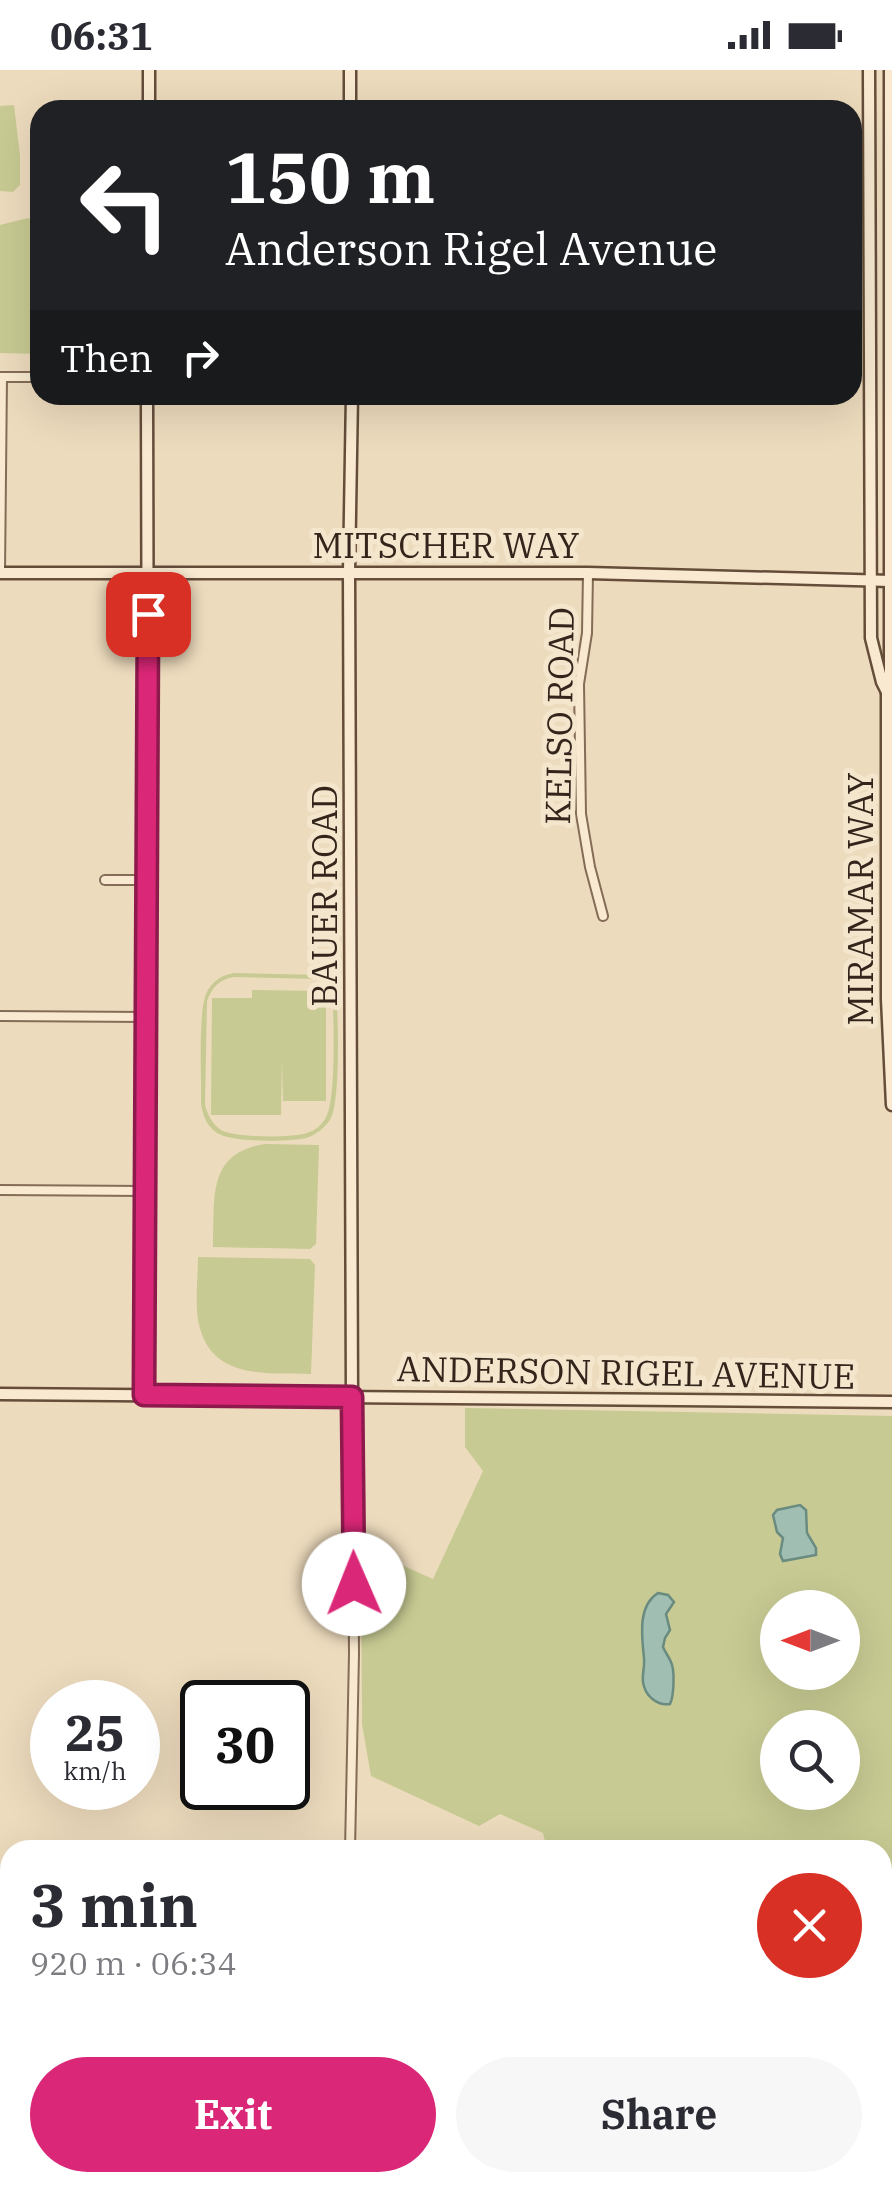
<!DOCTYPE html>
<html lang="en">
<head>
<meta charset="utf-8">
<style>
	:root { --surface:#fff; --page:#f7f7f7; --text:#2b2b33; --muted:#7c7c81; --accent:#db2777 }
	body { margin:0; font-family:"IBM Plex Serif",serif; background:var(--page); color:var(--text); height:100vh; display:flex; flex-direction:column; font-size:38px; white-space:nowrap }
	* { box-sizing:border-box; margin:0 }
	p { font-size:32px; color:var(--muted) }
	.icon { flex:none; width:55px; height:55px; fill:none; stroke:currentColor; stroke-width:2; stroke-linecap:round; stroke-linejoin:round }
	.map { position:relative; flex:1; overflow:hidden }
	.panel { position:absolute; left:0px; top:1770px; width:892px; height:352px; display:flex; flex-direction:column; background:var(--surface); border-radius:30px 30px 0 0; box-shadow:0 10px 40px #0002 }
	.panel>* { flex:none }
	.top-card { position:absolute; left:30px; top:30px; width:832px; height:305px; border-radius:30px; box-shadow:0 10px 40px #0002; background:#202124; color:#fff; overflow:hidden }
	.needle { width:65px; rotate:270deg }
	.buttons { position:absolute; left:760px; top:1520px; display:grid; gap:20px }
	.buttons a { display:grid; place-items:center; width:100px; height:100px; border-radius:50%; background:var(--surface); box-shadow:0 10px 40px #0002; font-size:50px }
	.speed { position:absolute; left:30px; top:1610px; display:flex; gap:20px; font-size:50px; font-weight:700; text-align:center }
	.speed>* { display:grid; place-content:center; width:130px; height:130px; border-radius:50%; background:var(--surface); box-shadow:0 10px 40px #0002; line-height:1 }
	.speed small { font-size:25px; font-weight:400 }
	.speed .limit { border:5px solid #111; border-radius:15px; background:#fff; color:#111 }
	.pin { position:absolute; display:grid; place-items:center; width:85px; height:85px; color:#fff; margin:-42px; border-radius:20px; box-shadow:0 5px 15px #0006 }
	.me { position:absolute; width:110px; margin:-55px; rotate:359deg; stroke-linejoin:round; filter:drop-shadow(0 0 8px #0008) }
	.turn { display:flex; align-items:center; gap:35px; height:210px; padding:0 30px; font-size:45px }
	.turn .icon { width:130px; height:130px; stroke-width:2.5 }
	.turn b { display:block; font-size:70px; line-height:85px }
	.then { display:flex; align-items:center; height:95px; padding:0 30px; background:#0003; gap:20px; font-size:38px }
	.round { display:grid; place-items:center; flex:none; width:105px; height:105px; border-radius:52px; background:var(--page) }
	.head { display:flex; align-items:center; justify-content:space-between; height:170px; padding:0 30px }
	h1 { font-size:60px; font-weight:800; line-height:75px }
	.button { display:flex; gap:20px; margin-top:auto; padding:20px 30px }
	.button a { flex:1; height:115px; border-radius:60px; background:var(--accent); color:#fff; font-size:40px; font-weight:800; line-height:115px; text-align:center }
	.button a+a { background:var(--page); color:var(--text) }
	.status { display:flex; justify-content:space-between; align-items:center; height:70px; padding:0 50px; background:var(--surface); direction:ltr }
	.status svg { height:28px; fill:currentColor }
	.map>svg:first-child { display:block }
	.green { fill:#c7ca92; fill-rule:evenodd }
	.water { fill:#a1beb3; stroke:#698b80; stroke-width:2.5 }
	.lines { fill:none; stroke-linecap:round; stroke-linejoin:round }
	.street-casing { stroke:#846c57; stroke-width:12 }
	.secondary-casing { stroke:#654d3a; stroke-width:15 }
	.primary-casing { stroke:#513b2b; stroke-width:16 }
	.street { stroke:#f8e9d0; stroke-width:8 }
	.secondary { stroke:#f8e9d0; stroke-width:10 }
	.primary { stroke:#f1ce94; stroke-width:11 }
	.route-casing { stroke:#8e194d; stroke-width:25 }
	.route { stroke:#db2777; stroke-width:18 }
	.labels { text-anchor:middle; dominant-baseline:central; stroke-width:10; stroke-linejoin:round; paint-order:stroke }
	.street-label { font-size:35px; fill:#33251b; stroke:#f4e6cc }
</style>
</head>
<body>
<div class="status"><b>06:31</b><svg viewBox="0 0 49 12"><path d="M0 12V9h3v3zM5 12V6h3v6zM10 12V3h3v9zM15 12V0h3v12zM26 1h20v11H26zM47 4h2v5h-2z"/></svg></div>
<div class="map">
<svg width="892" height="2122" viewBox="0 0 892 2122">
	<rect width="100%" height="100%" fill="#eddbbd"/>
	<!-- green -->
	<g class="green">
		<polygon points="14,35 20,85 20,115 13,122 0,121 0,36"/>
		<polygon points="28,148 37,155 39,284 0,283 0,155"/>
		<path d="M 234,903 L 322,905 L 330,909 L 336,919 C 338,943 341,1033 330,1050 C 324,1058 316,1065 306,1068 C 290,1072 236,1072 221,1065 C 208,1059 203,1047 201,1034 C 202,1010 197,937 208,920 C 214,910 223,905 234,903 ZM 234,907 L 319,909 C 327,911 331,916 333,925 C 333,950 337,1032 325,1049 C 321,1056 314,1061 307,1063 C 293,1068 234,1068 221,1060 C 212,1054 208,1045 205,1035 L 207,931 C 212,917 220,909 234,907 Z"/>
		<polygon points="252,920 321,921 326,926 326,1031 283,1031 282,990 281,1045 211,1045 212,928 252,928"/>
		<path d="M 265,1074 L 319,1075 L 316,1174 L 310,1179 L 213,1177 C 215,1129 206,1083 265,1074 Z"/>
		<path d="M 198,1187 L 310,1189 L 315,1195 L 311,1304 C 264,1303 209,1310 198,1250 C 195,1230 198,1207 198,1187 Z"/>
		<path d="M 465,1338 L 892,1346 L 892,2122 L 600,2122 L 602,2112 L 882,2112 L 882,1780 L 547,1780 L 543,1763 L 500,1744 L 479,1756 L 371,1706 L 362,1654 L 361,1477 L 433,1509 L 483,1401 L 465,1377 ZM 778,1538 L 842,1538 L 842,1602 L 778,1602 ZM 778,1658 L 842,1658 L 842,1722 L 778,1722 Z"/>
	</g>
	<!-- water -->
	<g class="water">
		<polygon points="800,1435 806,1440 807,1463 816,1478 816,1485 783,1491 780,1484 783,1468 777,1462 773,1445 777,1440"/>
		<path d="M 658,1523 L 668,1525 L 674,1532 L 666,1544 L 670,1560 L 665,1568 L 663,1577 C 665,1582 669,1587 671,1592 C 675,1600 674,1626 670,1634 C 657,1636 645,1626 643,1612 C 642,1604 645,1596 644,1588 C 642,1567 637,1536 658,1523 Z"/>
	</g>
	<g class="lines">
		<!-- street casing -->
		<g class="street-casing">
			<g id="street">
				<polyline points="0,307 40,307"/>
				<polyline points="0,503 2,307"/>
				<polyline points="588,503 587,563 579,614 581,744 590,797 603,846"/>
				<polyline points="105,810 148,810"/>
				<polyline points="0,946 146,947"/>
				<polyline points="0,1120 146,1121"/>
				<polyline points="350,1780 354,1584 352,1327"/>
			</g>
		</g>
		<!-- secondary casing -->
		<g class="secondary-casing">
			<g id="secondary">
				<polyline points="350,0 350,40"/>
				<polyline points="869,0 871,568 882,612 887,622"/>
				<polyline points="890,0 890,612 887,622 887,929 892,1035"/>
				<polyline points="149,40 149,0"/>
				<polyline points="352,325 349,502 352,1327"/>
				<polyline points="0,503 588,503 891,511"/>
				<polyline points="0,1324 892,1332"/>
				<polyline points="145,1325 148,718 147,325"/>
				<polyline points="0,1939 10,1932"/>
			</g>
		</g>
		<!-- primary casing -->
		<g class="primary-casing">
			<g id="primary">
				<polyline points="0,1826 10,1840"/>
				<polyline points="0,1866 10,1881"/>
				<polyline points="171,2112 178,2122"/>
				<polyline points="197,2112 203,2122"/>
			</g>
		</g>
		<!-- street -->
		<use href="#street" class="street"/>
		<!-- secondary -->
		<use href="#secondary" class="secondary"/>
		<!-- primary -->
		<use href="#primary" class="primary"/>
	</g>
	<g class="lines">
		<!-- route casing -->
		<g class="route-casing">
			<polyline id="route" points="148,544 144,1325 352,1327 354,1514"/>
		</g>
		<!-- route -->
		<use href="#route" class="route"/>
	</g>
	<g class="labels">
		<!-- street labels -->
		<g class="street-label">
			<text x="446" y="475">MITSCHER WAY</text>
			<text transform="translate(559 646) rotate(-89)">KELSO ROAD</text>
			<text transform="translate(324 826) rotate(-90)">BAUER ROAD</text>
			<text transform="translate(860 829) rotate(-90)">MIRAMAR WAY</text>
			<text transform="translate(626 1302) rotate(1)">ANDERSON RIGEL AVENUE</text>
		</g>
	</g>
</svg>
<div class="buttons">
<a><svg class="needle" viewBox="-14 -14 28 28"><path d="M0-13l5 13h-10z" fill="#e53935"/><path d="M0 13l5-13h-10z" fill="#7c7c81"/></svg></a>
<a><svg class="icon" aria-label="search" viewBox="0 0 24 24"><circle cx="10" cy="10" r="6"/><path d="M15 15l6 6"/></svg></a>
</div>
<div class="speed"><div>25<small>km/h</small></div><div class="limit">30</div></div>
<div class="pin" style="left:148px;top:544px;background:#d93025"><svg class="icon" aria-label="arrive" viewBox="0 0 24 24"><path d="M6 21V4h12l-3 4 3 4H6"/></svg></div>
<svg class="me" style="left:354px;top:1514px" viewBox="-20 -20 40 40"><circle r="19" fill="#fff"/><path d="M0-13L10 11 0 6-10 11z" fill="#db2777"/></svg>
<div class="top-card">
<div class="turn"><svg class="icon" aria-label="left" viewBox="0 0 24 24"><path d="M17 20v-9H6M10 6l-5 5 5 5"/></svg><div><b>150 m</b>Anderson Rigel Avenue</div></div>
<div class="then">Then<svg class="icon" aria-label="right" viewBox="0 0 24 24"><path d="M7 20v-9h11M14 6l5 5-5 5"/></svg></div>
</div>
<section class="panel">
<div class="head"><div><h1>3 min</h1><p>920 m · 06:34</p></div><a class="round" style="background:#d93025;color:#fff"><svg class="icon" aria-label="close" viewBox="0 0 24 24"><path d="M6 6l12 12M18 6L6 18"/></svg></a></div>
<div class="button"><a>Exit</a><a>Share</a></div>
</section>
</div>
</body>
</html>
